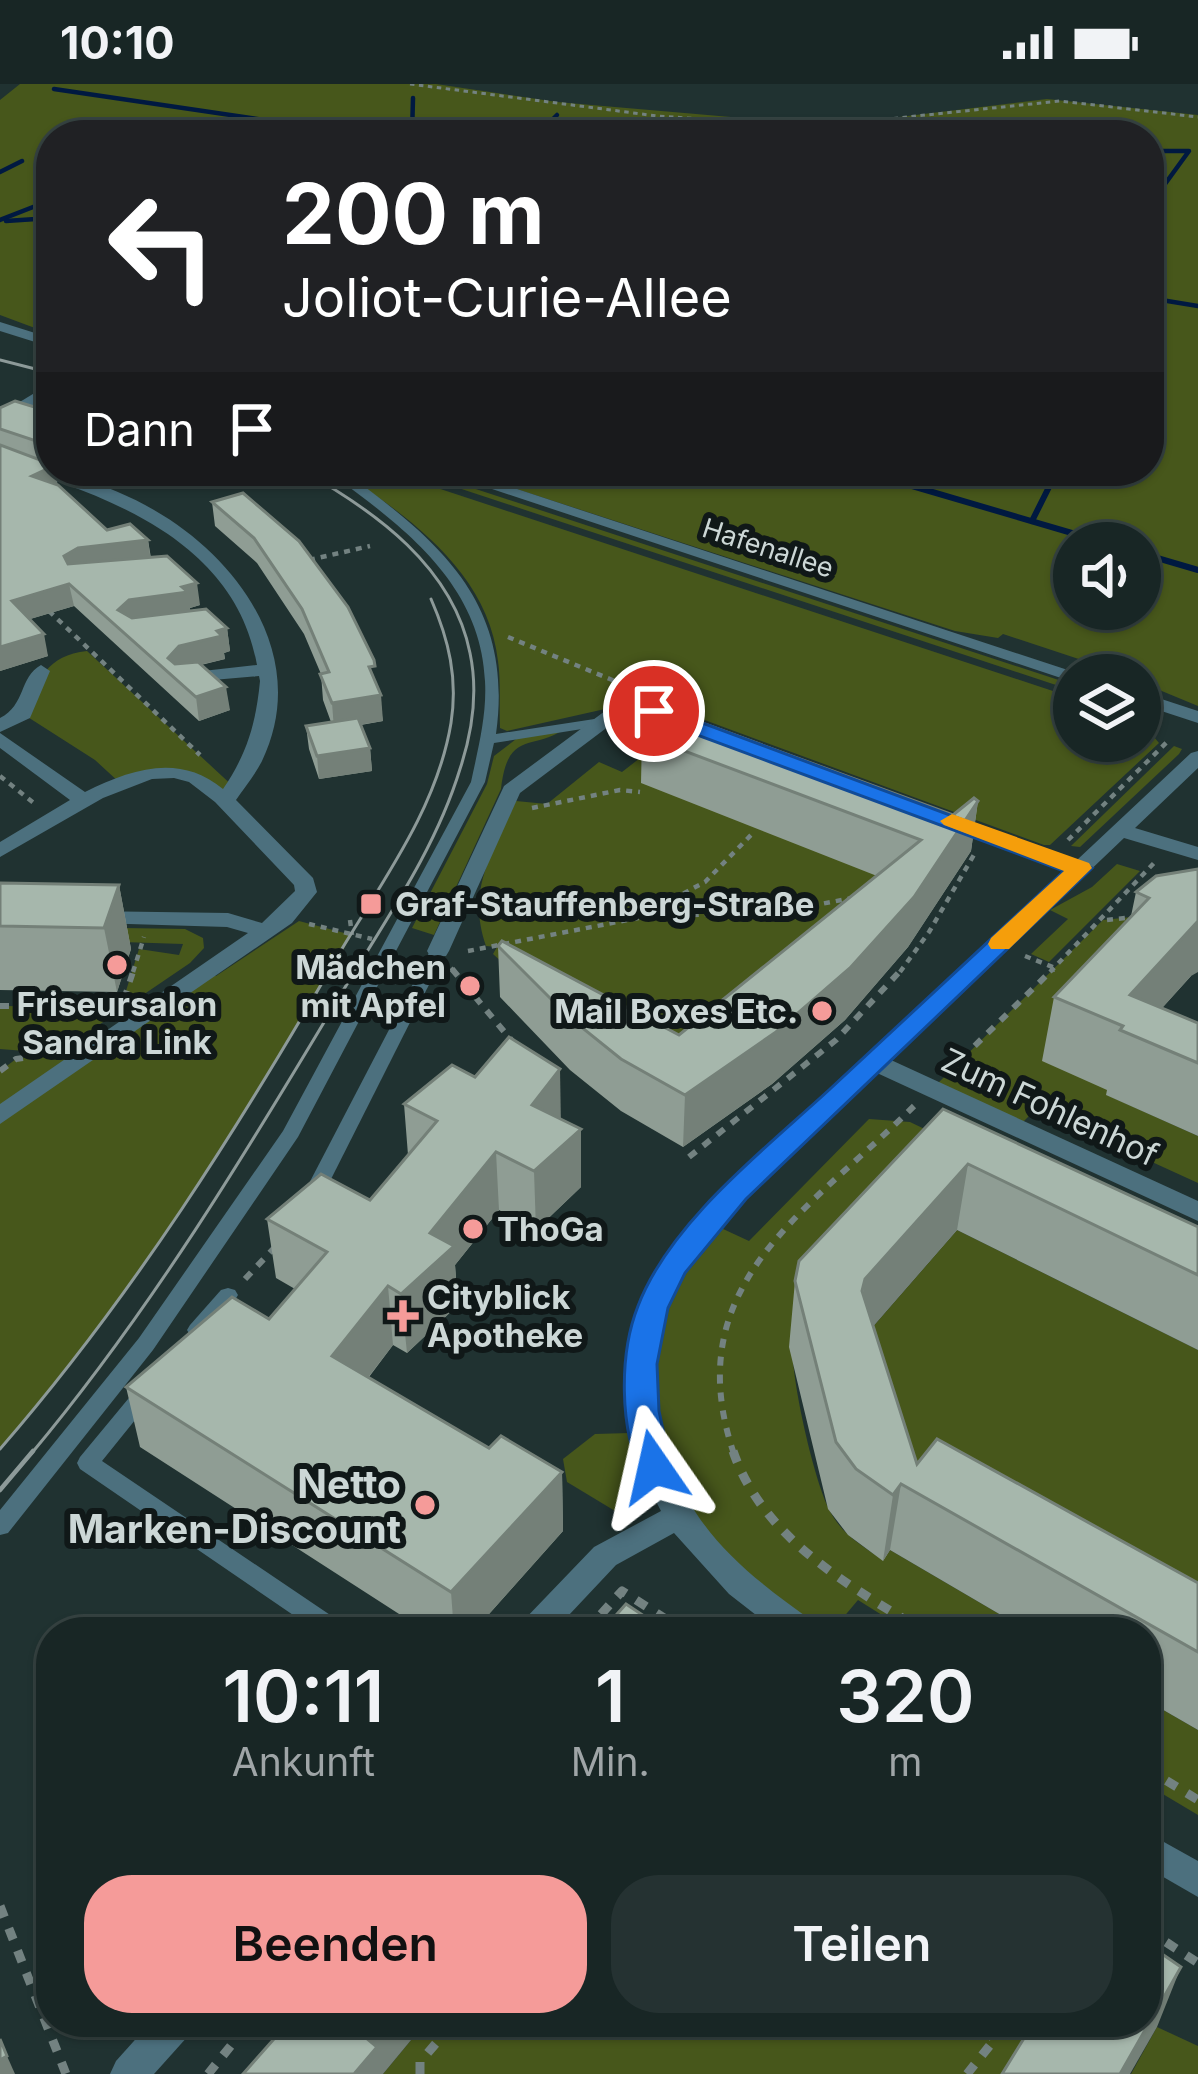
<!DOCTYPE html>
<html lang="de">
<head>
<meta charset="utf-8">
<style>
	:root { --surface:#182625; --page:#253232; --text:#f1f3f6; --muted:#9fa5a7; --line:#364342; --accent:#f59b99 }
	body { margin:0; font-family:Inter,sans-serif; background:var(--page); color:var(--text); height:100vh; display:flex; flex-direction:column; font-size:45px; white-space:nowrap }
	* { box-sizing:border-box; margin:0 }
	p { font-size:39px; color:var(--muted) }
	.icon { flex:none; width:66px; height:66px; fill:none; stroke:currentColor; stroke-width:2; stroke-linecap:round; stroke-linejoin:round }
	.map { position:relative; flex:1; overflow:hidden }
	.sheet { position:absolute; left:36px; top:1533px; width:1125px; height:420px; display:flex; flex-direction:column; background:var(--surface); border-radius:48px; box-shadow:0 3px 9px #0004,0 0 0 3px var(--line) }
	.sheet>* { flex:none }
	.guide { position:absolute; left:36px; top:36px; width:1128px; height:366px; border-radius:48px; box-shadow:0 3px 9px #0004,0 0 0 3px var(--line); background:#202124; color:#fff; overflow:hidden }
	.controls { position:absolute; left:1053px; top:438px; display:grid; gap:24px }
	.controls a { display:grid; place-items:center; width:108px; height:108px; border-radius:50%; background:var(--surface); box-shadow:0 3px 9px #0004,0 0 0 3px var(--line); font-size:60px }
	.pin { position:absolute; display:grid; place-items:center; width:102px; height:102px; color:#fff; margin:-51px; border:6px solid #fff; border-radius:50%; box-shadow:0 3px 12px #0007 }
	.me { position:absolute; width:132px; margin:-66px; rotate:349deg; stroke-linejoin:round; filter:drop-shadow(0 0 9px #0008) }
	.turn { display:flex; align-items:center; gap:42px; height:252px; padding:0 48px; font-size:54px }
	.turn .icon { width:156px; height:156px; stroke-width:2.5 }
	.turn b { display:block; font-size:84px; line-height:102px }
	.then { display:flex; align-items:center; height:114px; padding:0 48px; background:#0003; gap:24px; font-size:45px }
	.eta { display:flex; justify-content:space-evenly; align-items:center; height:204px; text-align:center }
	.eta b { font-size:72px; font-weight:600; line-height:84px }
	.cta { display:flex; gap:24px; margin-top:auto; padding:24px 48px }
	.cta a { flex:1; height:138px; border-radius:48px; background:var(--accent); color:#111; font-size:48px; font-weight:600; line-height:138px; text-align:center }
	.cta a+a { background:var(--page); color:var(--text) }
	.status { display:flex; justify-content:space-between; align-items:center; height:84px; padding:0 60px; background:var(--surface); direction:ltr }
	.status svg { height:33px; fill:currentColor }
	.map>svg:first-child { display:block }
	.green { fill:#47571b; fill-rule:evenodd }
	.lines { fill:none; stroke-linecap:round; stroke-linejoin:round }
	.stream-far1 { stroke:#001941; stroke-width:4.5 }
	.stream { stroke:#001941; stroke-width:6 }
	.path-far3 { stroke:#738281; stroke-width:3; stroke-dasharray:4.5 4.5; stroke-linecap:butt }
	.path-far2 { stroke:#738281; stroke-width:4.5; stroke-dasharray:6 6; stroke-linecap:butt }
	.path-far1 { stroke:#738281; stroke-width:6; stroke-dasharray:9 9; stroke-linecap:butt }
	.path { stroke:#738281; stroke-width:9; stroke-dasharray:12 12; stroke-linecap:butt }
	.service { fill:#4c707e; fill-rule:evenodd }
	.minor { fill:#4c707e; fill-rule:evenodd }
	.tertiary { fill:#4c707e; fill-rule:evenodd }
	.tram-far1 { stroke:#8d9a99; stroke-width:3 }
	.tram { stroke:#8d9a99; stroke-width:4.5 }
	.wall { fill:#8f9d94 }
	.shaded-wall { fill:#748078 }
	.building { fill:#a6b7ac; stroke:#748078; stroke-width:3 }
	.route { fill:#1a73e8; stroke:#114b97; stroke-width:3 }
	.slow { fill:#f59e0b }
	.poi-dot { fill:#f59b99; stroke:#101818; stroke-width:4.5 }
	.labels { text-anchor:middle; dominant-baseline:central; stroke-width:12; stroke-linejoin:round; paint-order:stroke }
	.far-street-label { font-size:27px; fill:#ccd7d6; stroke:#101818 }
	.poi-label { font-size:33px; font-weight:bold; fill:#ccd7d6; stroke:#101818; text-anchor:start }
	.street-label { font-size:33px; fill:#ccd7d6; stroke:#101818 }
	.near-poi-label { font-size:39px; font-weight:bold; fill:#ccd7d6; stroke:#101818; text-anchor:end }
</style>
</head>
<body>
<div class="status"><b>10:10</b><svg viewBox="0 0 49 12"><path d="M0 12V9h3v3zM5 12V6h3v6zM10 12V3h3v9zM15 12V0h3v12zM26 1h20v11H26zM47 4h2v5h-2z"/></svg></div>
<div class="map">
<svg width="1198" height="1990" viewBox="0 0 1198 1990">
	<rect width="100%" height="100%" fill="#203231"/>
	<!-- green -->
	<g class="green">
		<path d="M 20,0 L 436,0 L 557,18 L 754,35 L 891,34 L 1047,15 L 1198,31 L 1198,622 L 1140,598 L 1140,591 L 1127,591 L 1003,550 L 998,554 L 955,547 L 461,387 L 1149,387 L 1149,51 L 51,51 L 51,250 L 0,231 L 0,16 ZM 1074,459 L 1140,459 L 1140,525 L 1074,525 Z"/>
		<polygon points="407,387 421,387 1074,601 1074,607"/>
		<path d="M 398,391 L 1074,614 L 1074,657 L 1140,657 L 1140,636 L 1159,659 L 1050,761 L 1044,761 L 672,624 L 614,623 L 507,647 L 500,644 C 499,622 501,598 498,577 C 489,494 418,439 354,397 Z"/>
		<path d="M 87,567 L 236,705 L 224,719 L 180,688 L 120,699 L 95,676 L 23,630 C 38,596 47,571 87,567 Z"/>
		<path d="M 567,643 C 534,669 508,643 501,705 L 434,851 L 412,844 L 487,700 L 494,672 L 520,652 Z"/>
		<polygon points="1174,662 1182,665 1179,670 1080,763 1071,762"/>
		<path d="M 649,667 L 895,798 L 678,1003 L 523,898 L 493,870 L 497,863 L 486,862 C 466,805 493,769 516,717 L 547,720 L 599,678 L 622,688 Z"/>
		<polygon points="1117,780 1140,787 1049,878 1031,870 1068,835 1050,826 1092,803"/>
		<polygon points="1198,826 1107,1011 1198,1052 1198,1099 1036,1025 1017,1044 932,1005 1103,836"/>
		<path d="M 299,837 L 352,851 C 245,1032 138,1206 0,1365 L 0,987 L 16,975 L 50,969 L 0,965 L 0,922 L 121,923 L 139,865 L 179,871 L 183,860 L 0,854 L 0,842 L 185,845 L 203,854 L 204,864 L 190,879 L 59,968 L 74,978 L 207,887 L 216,892 Z"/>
		<path d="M 869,1035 L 910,1038 L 1198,1176 L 933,1091 L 793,1243 C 786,1277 813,1393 829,1425 C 840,1449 862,1462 883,1476 L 890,1466 L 1030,1548 L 909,1548 L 858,1516 L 831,1548 L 803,1548 L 700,1464 L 643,1327 L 673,1183 L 708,1138 L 749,1157 Z"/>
		<polygon points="957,1146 1198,1266 1198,1576 926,1422 857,1261"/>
		<polygon points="630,1349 634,1387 620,1430 567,1398 563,1375 595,1350"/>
		<polygon points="1146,1616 1198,1646 1198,1731 1146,1700"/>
		<polygon points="426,1938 1025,1938 1044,1951 1020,1990 383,1990"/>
		<polygon points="1157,1943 1198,1962 1198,1990 1131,1990"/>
	</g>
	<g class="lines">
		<!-- stream-far1 -->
		<g class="stream-far1">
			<polyline points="54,5 366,51"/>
			<polyline points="412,51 413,14"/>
			<polyline points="537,51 557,31"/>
			<polyline points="1149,67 1189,67 1149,122"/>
			<polyline points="0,88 22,77"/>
			<polyline points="0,136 51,116"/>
			<polyline points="6,137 51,134"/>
			<polyline points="1149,214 1198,222"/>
		</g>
		<!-- stream -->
		<g class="stream">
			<polyline points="861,387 1106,459"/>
			<polyline points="1032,437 1057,387"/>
			<polyline points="1140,469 1198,486"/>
		</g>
		<!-- path-far3 -->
		<polyline class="path-far3" points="410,0 657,32 749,38 859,38 1060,17 1198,33"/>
		<!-- path-far2 -->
		<g class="path-far2">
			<polyline points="375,389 427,397"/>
			<polyline points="124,394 139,387"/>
			<polyline points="309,476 370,462"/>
			<polyline points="49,527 200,671"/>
			<polyline points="508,553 634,605"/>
			<polyline points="0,692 35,720"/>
			<polyline points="532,724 620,706 640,708"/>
			<polyline points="1068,756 1169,656"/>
			<polyline points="641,832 705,798 751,751"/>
			<polyline points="350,836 352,851"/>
			<polyline points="1107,836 1135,833"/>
			<polyline points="309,840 372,855"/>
			<polyline points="468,867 638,834 789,826 852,814"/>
			<polyline points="1025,872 1055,884"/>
			<polyline points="451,884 455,888"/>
			<polyline points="133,888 144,853"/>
			<polyline points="900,888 929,848 975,769"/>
			<polyline points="1050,888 1154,779"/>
		</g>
		<!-- path-far1 -->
		<g class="path-far1">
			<polyline points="452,885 512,957"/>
			<polyline points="124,915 134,885"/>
			<polyline points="0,922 110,923"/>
			<polyline points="0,987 16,975 37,972"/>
			<polyline points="949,987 1053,885"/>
			<polyline points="689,1073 836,956 902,885"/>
			<polyline points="245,1195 277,1161"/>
			<path d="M 734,1370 C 676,1200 809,1127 914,1022"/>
		</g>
		<!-- path -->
		<g class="path">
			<path d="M 733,1367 C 763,1455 850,1502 925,1548"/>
			<polyline points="490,1548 504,1533"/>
			<polyline points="585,1548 622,1507 686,1548"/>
			<polyline points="1146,1684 1198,1716"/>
			<polyline points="0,1822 66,1990"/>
			<polyline points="1146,1845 1198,1879"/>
			<polyline points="208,1990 250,1938"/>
			<polyline points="420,1990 420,1978 454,1938"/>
			<polyline points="967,1990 995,1955 972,1938"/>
		</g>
		<!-- service -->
		<g class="service">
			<path d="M 338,389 L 346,389 C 442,459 514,520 496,650 L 601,634 L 608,638 L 601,642 L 494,659 L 485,698 L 298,1053 L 153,1266 L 8,1449 L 0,1451 L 0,1426 L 139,1254 L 283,1047 L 471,698 C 478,665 487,631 485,597 C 481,503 408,446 338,395 Z"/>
			<polygon points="438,862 446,867 324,1109 321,1114 307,1114 304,1109 430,867"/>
			<polygon points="228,1204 235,1206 238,1211 235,1216 204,1251 197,1254 190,1251 187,1246 190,1241 221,1206"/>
			<polygon points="145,1301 152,1303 156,1309 152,1315 102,1377 345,1541 349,1548 318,1548 80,1385 77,1379 80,1373 138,1303"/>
		</g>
		<!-- minor -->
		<g class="minor">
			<polygon points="51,299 51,310 0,342 0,330"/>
			<path d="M 0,369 C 49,383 108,399 154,426 C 243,477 310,577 262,677 C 255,691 244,704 236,716 L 313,794 L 317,808 L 292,839 L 0,1040 L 0,1020 L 248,849 L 227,843 L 96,839 L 85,832 L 88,827 L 228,829 L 262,839 L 295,807 L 294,801 L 215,718 L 189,698 L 174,694 L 152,695 L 103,714 L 0,773 L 0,758 L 70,716 L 0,664 L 0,649 L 85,708 C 132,685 179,669 223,705 C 247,670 256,639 260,597 L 259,592 L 178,599 L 176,595 L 185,589 L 257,581 C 235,456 107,411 0,379 Z"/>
			<path d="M 41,581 L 50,587 L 30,634 L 0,648 L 0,634 C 26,621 19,593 41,581 Z"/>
			<polygon points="654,621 705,641 695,647 653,633 617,636 520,709 449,867 446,872 430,872 427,867 504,702 605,627"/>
			<path d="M 1198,667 L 1198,684 L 1135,744 L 1198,763 L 1198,776 L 1124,754 L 891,976 L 1198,1117 L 1198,1137 L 877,989 C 810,1052 730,1114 681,1193 C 659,1230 652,1273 657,1316 C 671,1427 727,1477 814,1538 L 819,1548 L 778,1548 L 729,1510 L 674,1449 L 616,1481 L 553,1548 L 517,1548 L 522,1538 L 594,1463 L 661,1427 C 631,1370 615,1295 636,1232 C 669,1133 771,1061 844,992 C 918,923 992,855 1066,786 L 940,739 L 940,731 L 954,731 L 1077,776 L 1191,669 Z"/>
			<polygon points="1146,1748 1198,1777 1198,1813 1146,1783"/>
			<polygon points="151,1938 194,1938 189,1951 154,1990 110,1990 116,1977"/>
		</g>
		<!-- tertiary -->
		<g class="tertiary">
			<polygon points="0,238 51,254 51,263 0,247"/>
			<polygon points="438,387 462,387 1083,591 1074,591 1074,598 1067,596"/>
			<polygon points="1140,608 1198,627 1198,639 1140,620"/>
		</g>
		<!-- tram-far1 -->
		<g class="tram-far1">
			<polyline points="0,276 51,289"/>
			<path d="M 0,1365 C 133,1212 239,1043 340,868 C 383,796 437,724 451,639 C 458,595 449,556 431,515"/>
			<path d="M 31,1370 C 150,1228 246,1069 341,910 C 384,838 435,767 460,685 C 472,649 478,607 470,569 C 453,483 375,427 303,387"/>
		</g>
		<!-- tram -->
		<polyline class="tram" points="0,1406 33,1367"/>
	</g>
	<!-- wall -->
	<g class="wall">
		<polygon points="0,324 51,328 51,387 58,401 107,446 148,456 151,474 200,521 190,524 190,527 227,544 230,567 224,569 225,575 201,581 230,626 199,637 74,522 30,535 48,572 0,587"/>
		<polygon points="243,409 376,600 383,637 361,641 370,664 372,687 319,695 309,665 306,642 331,638 323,616 321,590 304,550 257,479 215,442 212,418"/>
		<polygon points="642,651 953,731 978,717 971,767 908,863 845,936 772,1000 683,1063 621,1027 570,986 500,913 498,862 679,951 877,792 641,699"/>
		<polygon points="1198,785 1191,892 1162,924 1198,939 1198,1052 1106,1011 1107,1006 1042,977 1054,913 1131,832 1136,808"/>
		<polygon points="0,799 119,801 131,865 117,908 0,906"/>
		<polygon points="404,1020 561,1035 581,1103 536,1146 499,1126 455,1181 458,1221 407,1269 393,1261 369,1293 489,1364 562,1388 563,1447 473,1548 427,1548 140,1363 126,1303 269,1235 295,1205 276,1194 267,1135 370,1116 408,1071"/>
		<polygon points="943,1025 1198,1143 1198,1266 957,1146 873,1242 917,1380 1198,1499 1198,1646 1146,1616 1146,1548 1030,1548 890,1466 883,1477 848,1451 828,1425 789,1263 795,1197"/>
	</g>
	<!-- shaded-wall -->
	<g class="shaded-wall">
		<polygon points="51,383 51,387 55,387 58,402 32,392"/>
		<polygon points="148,456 151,478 69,494 64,472 78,464"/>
		<polygon points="197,499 200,521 190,524 191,531 133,538 122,549 118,526 129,516"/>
		<polygon points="69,500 74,522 17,539 12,517"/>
		<polygon points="227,544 230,567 224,569 225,575 182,585 174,594 168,574 179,562"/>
		<polygon points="44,550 48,572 0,587 0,563"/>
		<polygon points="226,603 230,626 199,637 196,613"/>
		<polygon points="381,611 383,637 334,645 332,619"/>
		<polygon points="370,664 372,687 319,695 317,672"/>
		<polygon points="978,717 971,767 908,863 845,936 772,1000 683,1063 685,1011"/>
		<polygon points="119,801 131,865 117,908 104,844"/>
		<polygon points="1198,837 1198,888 1191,892 1136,953 1130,911"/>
		<polygon points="560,985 561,1043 532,1021"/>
		<polygon points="581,1045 581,1103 536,1146 534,1087"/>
		<polygon points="496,1068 499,1126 455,1181 458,1221 407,1269 401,1210 430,1149"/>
		<polygon points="968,1080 957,1146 857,1261 854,1274 865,1195"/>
		<polygon points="388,1202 393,1261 339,1331 332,1272"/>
		<polygon points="562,1388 563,1447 473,1548 454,1548 451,1508"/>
		<polygon points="901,1400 890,1466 883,1477 893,1411"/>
		<polygon points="1181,1883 1157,1943 1130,1990 1120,1990"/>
		<polygon points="367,1938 426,1938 383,1990 354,1990 359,1948"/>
		<polygon points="7,1972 15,1990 0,1990 0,1976"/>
	</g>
	<!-- building -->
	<g class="building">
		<polygon points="15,317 51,328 51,362 0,345 0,324"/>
		<polygon points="0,361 51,380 51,383 32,392 58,401 107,446 130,440 148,456 78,464 64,472 68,480 167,472 197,499 182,503 188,508 129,516 118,526 132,534 206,525 227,544 217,547 222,552 179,562 168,574 175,580 198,578 226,603 196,613 69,500 12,517 44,550 0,563"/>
		<polygon points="243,409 299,457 348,523 374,576 375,582 369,583 381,611 332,619 320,590 329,588 302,525 254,454 212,418"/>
		<polygon points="672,628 953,731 974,714 978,717 914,813 850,884 776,948 685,1011 621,975 570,934 498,862 502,857 679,951 921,756 642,651"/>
		<polygon points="358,634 370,664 317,672 306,642"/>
		<polygon points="1198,785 1198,837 1130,911 1198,939 1198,979 1120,946 1123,942 1054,913 1149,814 1136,808 1156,792"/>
		<polygon points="0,799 119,801 104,844 0,842"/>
		<polygon points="509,953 560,985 532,1021 581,1045 534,1087 496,1068 430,1149 454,1162 401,1210 388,1202 332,1272 489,1364 501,1352 562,1388 451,1508 126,1303 232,1213 269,1235 327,1168 267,1135 321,1090 370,1116 437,1037 404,1020 452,981 475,993"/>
		<polygon points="943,1025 1198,1143 1198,1191 968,1080 865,1195 862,1207 917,1380 937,1355 1198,1499 1198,1568 901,1400 893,1411 856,1385 836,1358 795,1197 799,1177"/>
		<polygon points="626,1520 668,1548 601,1548"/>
		<polygon points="1146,1859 1181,1883 1120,1990 1002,1990 1034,1938 1146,1938"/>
		<polygon points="289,1938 367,1938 359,1948 377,1963 354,1990 243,1990"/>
		<polygon points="0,1955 7,1972 0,1976"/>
	</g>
	<!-- route -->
	<path class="route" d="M 654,621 L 1092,784 L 746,1115 L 685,1189 L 668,1224 L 657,1280 L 659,1327 L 671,1383 L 666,1392 L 654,1396 L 643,1392 C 619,1346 619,1270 638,1222 C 670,1138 765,1065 830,1005 C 908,932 986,859 1064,787 L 646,632 L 643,627 Z"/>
	<!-- slow -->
	<polygon class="slow" points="952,730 1089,779 1092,784 1009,865 991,865 988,860 991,854 1064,787 944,741 940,737"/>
	<!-- markers -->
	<g class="poi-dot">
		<rect x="359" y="808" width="24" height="24" rx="6"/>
		<circle cx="117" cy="881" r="12"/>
		<circle cx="470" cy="902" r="12"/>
		<circle cx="822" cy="927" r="12"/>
		<circle cx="473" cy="1145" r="12"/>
		<path d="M397 1214h12v12h12v12h-12v12h-12v-12h-12v-12h12z"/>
		<circle cx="425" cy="1421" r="12"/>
	</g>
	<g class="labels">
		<!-- far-street labels -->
		<g class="far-street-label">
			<text transform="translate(768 464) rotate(18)">Hafenallee</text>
		</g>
		<!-- poi labels -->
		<g class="poi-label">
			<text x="395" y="820">Graf-Stauffenberg-Straße</text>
			<text x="446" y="883" text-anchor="end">Mädchen<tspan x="446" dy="38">mit Apfel</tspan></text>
			<text x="117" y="920" text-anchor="middle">Friseursalon<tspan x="117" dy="38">Sandra Link</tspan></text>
			<text x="798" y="927" text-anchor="end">Mail Boxes Etc.</text>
			<text x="497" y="1145">ThoGa</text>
			<text x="427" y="1213">Cityblick<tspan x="427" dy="38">Apotheke</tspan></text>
		</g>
		<!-- street labels -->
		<g class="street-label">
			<text transform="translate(1050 1023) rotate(25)">Zum Fohlenhof</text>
		</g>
		<!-- near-poi labels -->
		<g class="near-poi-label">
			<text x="401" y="1399">Netto<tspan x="401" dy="45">Marken-Discount</tspan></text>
		</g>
	</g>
</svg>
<div class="controls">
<a><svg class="icon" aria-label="sound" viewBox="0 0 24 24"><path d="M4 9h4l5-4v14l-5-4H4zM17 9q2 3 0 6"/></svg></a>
<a><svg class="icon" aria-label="layers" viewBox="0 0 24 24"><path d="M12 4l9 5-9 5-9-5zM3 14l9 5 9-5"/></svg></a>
</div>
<div class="pin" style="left:654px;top:627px;background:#d93025"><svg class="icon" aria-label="arrive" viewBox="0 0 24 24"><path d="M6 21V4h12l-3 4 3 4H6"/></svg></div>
<svg class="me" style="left:654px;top:1383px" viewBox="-20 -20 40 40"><path d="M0-17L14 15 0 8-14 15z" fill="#1a73e8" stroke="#fff" stroke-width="4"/></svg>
<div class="guide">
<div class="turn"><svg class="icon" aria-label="left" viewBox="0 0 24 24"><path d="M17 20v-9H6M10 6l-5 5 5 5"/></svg><div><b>200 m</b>Joliot-Curie-Allee</div></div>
<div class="then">Dann<svg class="icon" aria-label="arrive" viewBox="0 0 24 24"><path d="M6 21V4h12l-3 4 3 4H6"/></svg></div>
</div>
<section class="sheet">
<div class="eta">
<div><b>10:11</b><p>Ankunft</p></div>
<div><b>1</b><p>Min.</p></div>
<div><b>320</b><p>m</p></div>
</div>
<div class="cta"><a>Beenden</a><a>Teilen</a></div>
</section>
</div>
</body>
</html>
